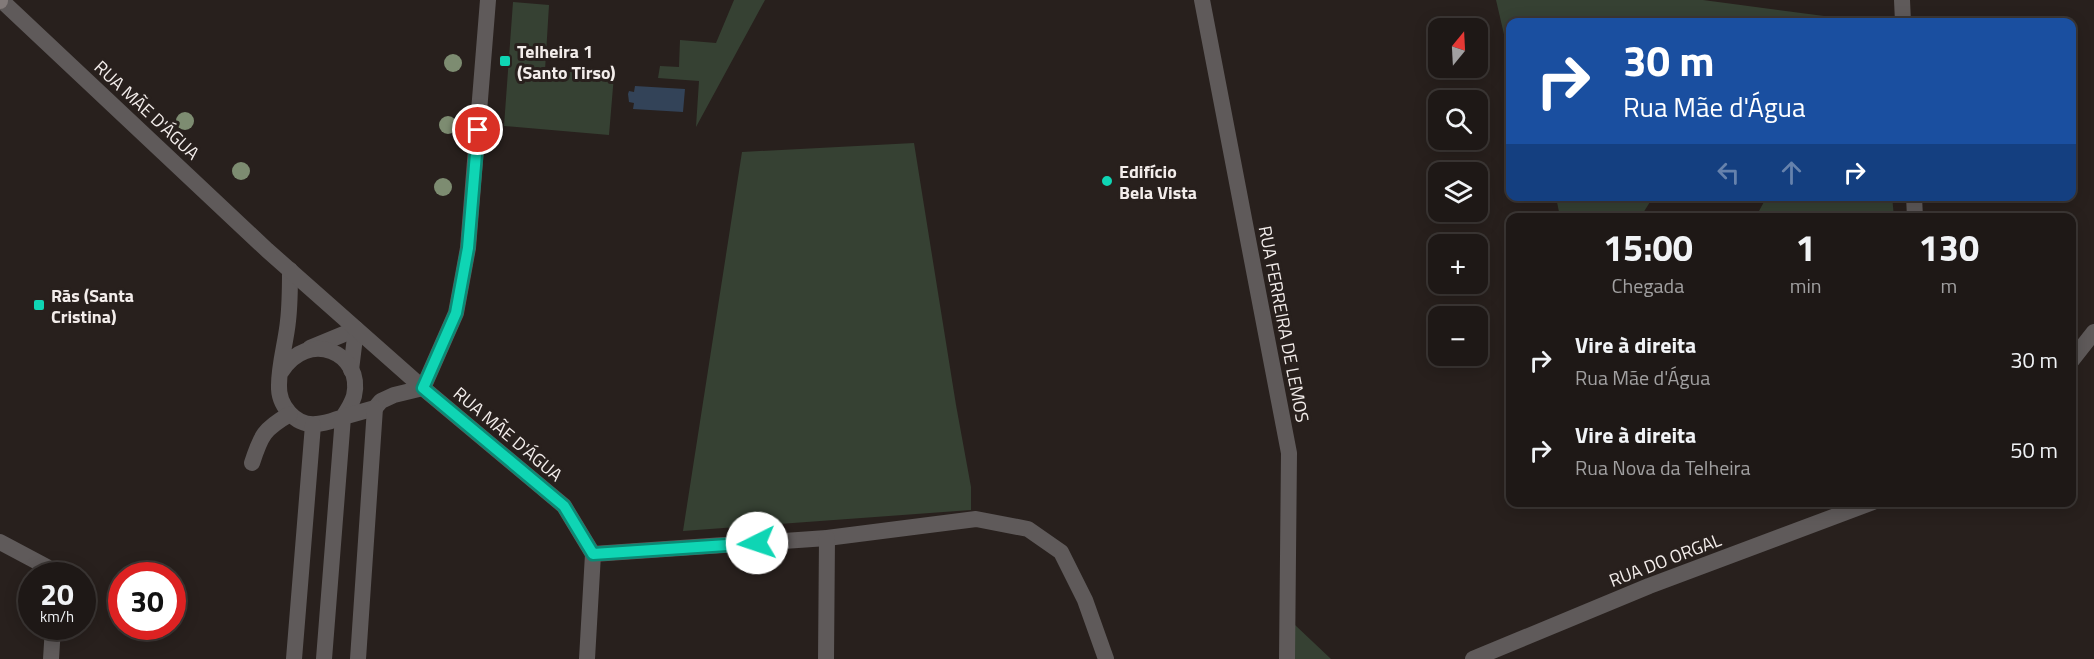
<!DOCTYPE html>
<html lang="pt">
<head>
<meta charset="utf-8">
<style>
	:root { --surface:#1e1816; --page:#26211f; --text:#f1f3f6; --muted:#a1a0a1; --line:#3c3735 }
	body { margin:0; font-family:"Titillium Web",sans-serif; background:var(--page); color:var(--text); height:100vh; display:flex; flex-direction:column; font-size:22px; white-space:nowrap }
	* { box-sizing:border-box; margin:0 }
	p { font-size:20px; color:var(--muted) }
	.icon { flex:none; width:33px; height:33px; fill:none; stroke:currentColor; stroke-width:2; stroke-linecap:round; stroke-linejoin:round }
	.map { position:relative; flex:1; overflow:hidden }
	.sheet { position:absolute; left:1506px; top:213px; width:570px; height:294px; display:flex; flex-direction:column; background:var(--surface); border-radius:12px; box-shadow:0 3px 15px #0003,0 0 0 2px var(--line) }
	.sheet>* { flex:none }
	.hud { position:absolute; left:1506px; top:18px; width:570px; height:183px; border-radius:12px; box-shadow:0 3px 15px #0003,0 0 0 2px var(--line); background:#1a4fa0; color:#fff; overflow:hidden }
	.needle { width:39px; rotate:18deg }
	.fabs { position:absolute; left:1428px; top:18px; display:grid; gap:12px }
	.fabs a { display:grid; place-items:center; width:60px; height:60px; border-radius:12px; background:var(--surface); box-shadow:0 3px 15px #0003,0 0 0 2px var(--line); font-size:30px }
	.speed { position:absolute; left:18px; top:562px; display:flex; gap:12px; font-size:30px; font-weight:700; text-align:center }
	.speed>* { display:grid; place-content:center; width:78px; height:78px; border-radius:50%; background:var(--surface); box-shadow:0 3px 15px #0003,0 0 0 2px var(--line); line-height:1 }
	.speed small { font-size:15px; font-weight:400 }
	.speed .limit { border:9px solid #d22; background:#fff; color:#111 }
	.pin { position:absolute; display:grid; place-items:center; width:51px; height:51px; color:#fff; margin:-26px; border:3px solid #fff; border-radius:50%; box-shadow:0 2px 6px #0007 }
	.me { position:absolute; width:66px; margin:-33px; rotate:266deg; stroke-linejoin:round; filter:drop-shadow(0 0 4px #0008) }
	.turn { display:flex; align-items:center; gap:21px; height:126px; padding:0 18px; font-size:27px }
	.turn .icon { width:78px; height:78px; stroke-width:2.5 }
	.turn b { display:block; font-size:42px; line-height:51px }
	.lanes { display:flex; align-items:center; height:57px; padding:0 18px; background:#0003; justify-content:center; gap:30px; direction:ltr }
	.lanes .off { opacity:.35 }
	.eta { display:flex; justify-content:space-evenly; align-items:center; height:102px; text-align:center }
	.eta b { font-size:36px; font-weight:700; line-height:42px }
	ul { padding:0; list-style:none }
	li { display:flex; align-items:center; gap:18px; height:90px; padding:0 18px }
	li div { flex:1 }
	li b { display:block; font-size:22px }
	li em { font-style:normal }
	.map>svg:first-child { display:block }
	.green { fill:#364133 }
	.water { fill:#334358 }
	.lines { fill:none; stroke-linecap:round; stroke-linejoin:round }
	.service { stroke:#5f5a5a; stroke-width:16 }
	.minor { stroke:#5f5a5a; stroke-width:16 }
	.tertiary { stroke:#5f5a5a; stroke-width:16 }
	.secondary { stroke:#827a79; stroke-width:16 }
	.tree { fill:#7d8c71 }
	.route-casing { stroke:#0a8a75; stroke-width:15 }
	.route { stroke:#0fd5b4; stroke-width:10 }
	.poi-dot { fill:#0fd5b4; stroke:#28201d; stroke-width:2 }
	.labels { text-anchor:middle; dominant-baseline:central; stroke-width:6; stroke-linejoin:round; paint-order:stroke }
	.poi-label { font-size:18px; font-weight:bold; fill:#f3edeb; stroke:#28201d; text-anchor:start }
	.street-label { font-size:18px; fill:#f3edeb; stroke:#28201d }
</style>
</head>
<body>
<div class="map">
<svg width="2094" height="659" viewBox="0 0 2094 659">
	<rect width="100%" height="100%" fill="#28201d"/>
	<!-- green -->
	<g class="green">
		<polygon points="734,0 765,0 696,127 699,81 658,78 660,66 679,67 680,40 716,43"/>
		<polygon points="1496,0 1703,0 1870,22 1510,22 1510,60"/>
		<polygon points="513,2 549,5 545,70 614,75 609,135 504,126"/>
		<polygon points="914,143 956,405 971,487 971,510 683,531 742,152"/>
		<polygon points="1892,196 1894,217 1766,218 1759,211 1765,200 1763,197"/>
		<polygon points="1556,197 1556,196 1653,197 1640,218 1560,217"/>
		<polygon points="1295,625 1331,659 1294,659"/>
	</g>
	<!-- water -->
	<polygon class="water" points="635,86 685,89 683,112 633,109 634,103 629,102 628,94 629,91 634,92"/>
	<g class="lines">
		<!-- service -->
		<g class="service">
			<polyline points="310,348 356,329"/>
			<polyline points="351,370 356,329"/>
			<path d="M 281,372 C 308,328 364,353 354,396 C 352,403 347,411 343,417 C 334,420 326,424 316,424 C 295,426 278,405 279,385 C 279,364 286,342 288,321 C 290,304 290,287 290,270"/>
			<path d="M 252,463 C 261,435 264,429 290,414"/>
			<polyline points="0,542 47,567 50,576"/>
			<polyline points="51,659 53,627"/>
			<polyline points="294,659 313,425"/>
			<polyline points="324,659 343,417 375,408 381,401 394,395 423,388"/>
			<polyline points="358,659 375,408"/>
		</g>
		<!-- minor -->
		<g class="minor">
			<polyline points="1902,0 1903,22"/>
			<polyline points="1914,196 1915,218"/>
			<polyline points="593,554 827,538 976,519 1028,529 1061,552 1085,600 1106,659"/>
			<polyline points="826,659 827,538"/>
		</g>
		<!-- tertiary -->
		<g class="tertiary">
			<polyline points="1,0 267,250 423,388 564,506 593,554 587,659"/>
			<polyline points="1202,0 1289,453 1287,659"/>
			<polyline points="2072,360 2094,332"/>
			<polyline points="423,388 456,313 468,248 488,0"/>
			<polyline points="1473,659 1649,586 1873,502"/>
		</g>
		<!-- secondary -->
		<polyline class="secondary" points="0,1 0,0"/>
	</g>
	<!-- trees -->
	<g class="tree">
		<circle cx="453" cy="63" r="9"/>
		<circle cx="185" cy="121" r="9"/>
		<circle cx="448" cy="125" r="9"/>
		<circle cx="241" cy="171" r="9"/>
		<circle cx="443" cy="187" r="9"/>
	</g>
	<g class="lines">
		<!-- route casing -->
		<g class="route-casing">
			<polyline id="route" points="478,130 468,248 456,313 423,388 564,506 593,554 757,543"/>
		</g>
		<!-- route -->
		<use href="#route" class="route"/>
	</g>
	<!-- markers -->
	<g class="poi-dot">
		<rect x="499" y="55" width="12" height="12" rx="3"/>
		<circle cx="1107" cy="181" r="6"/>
		<rect x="33" y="299" width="12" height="12" rx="3"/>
	</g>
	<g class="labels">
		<!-- poi labels -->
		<g class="poi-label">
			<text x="517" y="51">Telheira 1<tspan x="517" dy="21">(Santo Tirso)</tspan></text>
			<text x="1119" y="171">Edifício<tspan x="1119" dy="21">Bela Vista</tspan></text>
			<text x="51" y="295">Rãs (Santa<tspan x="51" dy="21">Cristina)</tspan></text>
		</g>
		<!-- street labels -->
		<g class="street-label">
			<text transform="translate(147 110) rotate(43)">RUA MÃE D'ÁGUA</text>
			<text transform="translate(1284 324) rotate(79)">RUA FERREIRA DE LEMOS</text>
			<text transform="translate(508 434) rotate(40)">RUA MÃE D'ÁGUA</text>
			<text transform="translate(1665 560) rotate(-21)">RUA DO ORGAL</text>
		</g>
	</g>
</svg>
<div class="fabs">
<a><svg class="needle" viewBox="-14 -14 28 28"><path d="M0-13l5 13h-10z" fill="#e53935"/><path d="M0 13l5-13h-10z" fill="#a1a0a1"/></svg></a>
<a><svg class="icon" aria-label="search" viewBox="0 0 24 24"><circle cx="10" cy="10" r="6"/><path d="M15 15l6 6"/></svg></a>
<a><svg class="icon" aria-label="layers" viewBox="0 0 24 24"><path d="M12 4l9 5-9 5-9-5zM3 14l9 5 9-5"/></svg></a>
<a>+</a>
<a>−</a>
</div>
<div class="speed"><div>20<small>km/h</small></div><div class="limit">30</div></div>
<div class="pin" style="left:478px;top:130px;background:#d93025"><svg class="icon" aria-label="arrive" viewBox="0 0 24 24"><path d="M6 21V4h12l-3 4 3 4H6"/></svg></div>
<svg class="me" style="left:757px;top:543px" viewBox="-20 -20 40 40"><circle r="19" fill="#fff"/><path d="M0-13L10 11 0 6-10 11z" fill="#0fd5b4"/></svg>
<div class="hud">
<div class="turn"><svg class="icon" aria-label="right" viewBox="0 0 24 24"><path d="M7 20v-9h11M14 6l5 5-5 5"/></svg><div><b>30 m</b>Rua Mãe d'Água</div></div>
<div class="lanes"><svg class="icon off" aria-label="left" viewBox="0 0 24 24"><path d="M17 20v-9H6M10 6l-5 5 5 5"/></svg><svg class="icon off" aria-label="ahead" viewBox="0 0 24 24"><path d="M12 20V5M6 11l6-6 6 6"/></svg><svg class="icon" aria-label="right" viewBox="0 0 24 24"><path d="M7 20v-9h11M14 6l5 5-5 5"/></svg></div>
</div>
<section class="sheet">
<div class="eta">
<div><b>15:00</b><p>Chegada</p></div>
<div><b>1</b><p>min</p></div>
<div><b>130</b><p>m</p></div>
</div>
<ul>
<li><svg class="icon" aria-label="right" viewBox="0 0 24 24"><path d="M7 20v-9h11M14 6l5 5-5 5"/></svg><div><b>Vire à direita</b><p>Rua Mãe d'Água</p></div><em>30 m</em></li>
<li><svg class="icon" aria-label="right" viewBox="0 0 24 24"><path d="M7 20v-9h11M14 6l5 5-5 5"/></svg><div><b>Vire à direita</b><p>Rua Nova da Telheira</p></div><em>50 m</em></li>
</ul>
</section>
</div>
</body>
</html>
